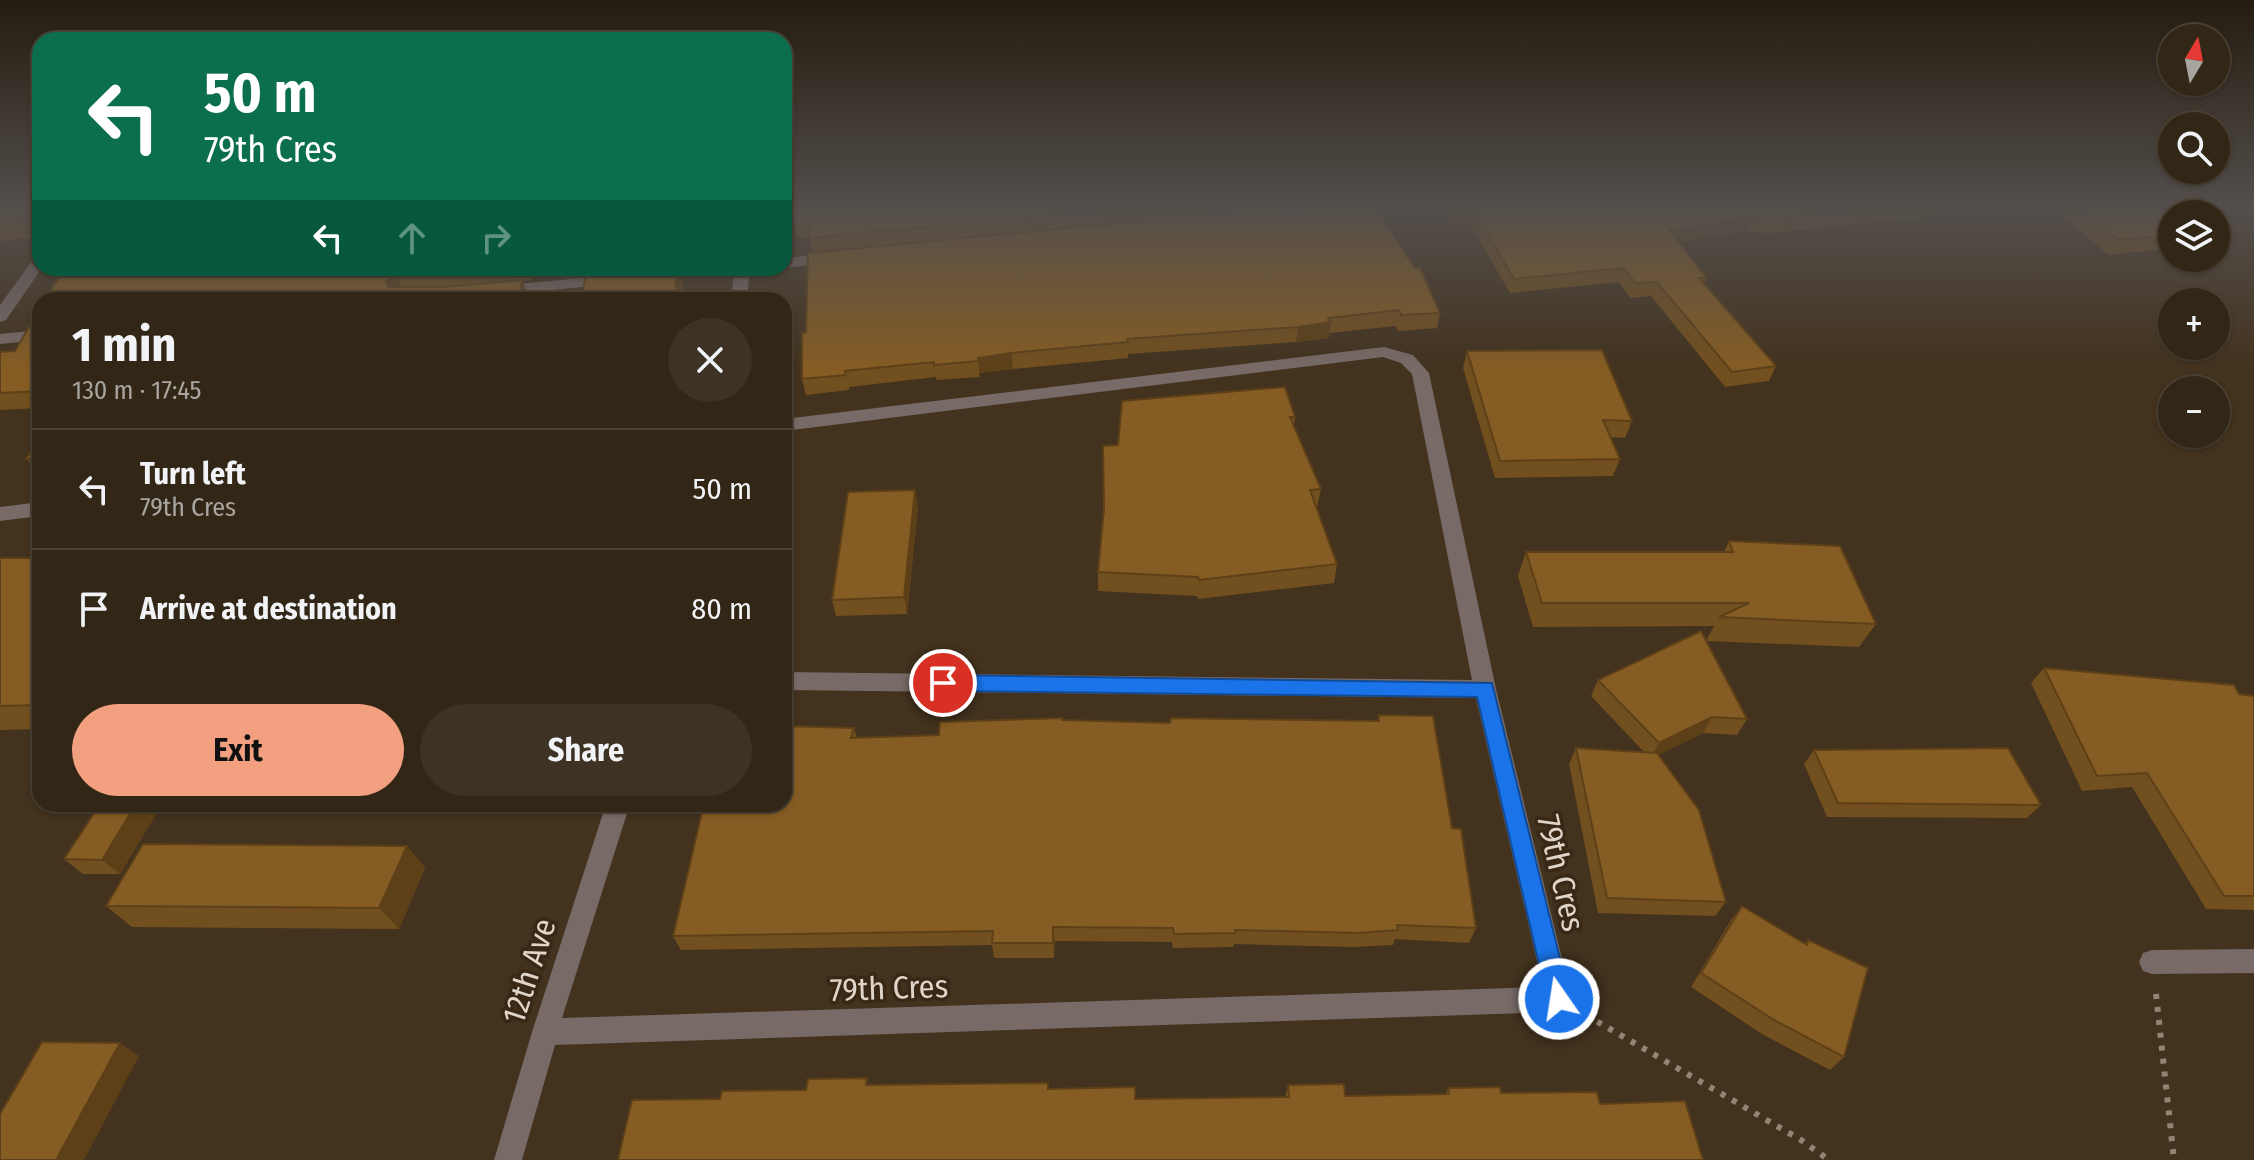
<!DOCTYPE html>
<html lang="en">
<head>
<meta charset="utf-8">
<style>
	:root { --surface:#322616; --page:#3d3223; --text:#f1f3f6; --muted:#a8a5a1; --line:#4d4335; --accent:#f2a07f }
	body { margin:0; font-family:"Fira Sans Condensed",sans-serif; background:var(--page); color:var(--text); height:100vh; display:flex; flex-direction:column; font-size:30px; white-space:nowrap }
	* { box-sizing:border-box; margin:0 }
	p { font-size:26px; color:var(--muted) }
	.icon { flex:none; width:44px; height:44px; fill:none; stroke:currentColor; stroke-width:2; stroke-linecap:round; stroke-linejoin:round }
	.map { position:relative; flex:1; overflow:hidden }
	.details { position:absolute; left:32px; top:292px; width:760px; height:520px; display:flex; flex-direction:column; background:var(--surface); border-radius:24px; box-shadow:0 2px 6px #0004,0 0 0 2px var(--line) }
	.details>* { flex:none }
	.top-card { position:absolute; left:32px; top:32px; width:760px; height:244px; border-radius:24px; box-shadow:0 2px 6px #0004,0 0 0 2px var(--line); background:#0b6e4f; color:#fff; overflow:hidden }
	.needle { width:52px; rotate:10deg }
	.fabs { position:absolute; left:2158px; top:24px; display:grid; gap:16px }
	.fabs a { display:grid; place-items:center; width:72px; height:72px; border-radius:50%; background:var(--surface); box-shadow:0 2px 6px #0004,0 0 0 2px var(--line); font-size:40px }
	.pin { position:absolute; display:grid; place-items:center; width:68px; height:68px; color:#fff; margin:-34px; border:4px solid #fff; border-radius:50%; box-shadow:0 2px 8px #0007 }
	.me { position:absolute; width:88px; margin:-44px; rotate:347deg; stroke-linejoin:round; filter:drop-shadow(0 0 6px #0008) }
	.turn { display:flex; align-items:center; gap:28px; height:168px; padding:0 40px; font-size:36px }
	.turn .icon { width:104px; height:104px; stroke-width:2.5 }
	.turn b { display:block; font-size:56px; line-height:68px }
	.lanes { display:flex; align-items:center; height:76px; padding:0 40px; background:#0003; justify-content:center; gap:40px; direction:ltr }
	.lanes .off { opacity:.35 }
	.round { display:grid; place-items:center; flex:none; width:84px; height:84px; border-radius:42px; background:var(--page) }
	.headline { display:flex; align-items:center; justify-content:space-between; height:136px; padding:0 40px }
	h1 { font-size:48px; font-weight:700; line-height:60px }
	.cta { display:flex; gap:16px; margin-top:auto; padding:16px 40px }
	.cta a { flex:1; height:92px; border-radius:48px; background:var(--accent); color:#111; font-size:32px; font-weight:700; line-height:92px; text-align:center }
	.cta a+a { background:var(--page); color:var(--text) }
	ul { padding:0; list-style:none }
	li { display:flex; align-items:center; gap:24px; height:120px; padding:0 40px; border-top:2px solid var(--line) }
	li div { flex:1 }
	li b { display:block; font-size:30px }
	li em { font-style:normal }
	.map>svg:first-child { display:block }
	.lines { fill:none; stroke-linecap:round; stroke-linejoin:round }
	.path { stroke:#918575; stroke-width:6; stroke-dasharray:5 8; stroke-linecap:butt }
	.minor { fill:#776a67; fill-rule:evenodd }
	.wall { fill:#724f1e }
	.shaded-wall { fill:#5d4018 }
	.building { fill:#855c23; stroke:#5d4018; stroke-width:2 }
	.route { fill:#1a73e8; stroke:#114b97; stroke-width:2 }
	.labels { text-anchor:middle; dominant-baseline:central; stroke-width:7; stroke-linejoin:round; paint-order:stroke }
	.near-street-label { font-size:32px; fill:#dfd5c9; stroke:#382815 }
</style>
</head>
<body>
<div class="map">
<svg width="2254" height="1160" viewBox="0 0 2254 1160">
	<rect width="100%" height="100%" fill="#42321e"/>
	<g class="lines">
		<!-- path -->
		<g class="path">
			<polyline points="2156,994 2174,1160"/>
			<polyline points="1586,1015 1801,1140 1829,1160"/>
		</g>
		<!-- minor -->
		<g class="minor">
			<path d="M 1296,208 L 1314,208 C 1301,219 1268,227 1254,217 L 1261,213 Z"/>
			<polygon points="2236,208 2253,208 2254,219"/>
			<polygon points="835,253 843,258 840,261 784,268 784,258"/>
			<polygon points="40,255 42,268 6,320 0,322 0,305 35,257"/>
			<polygon points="687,268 750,268 747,300 731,300 734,273 654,281 646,276 654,271"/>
			<polygon points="611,275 617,277 617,283 499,296 491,291 499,286"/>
			<polygon points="40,330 40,340 0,344 0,334"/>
			<polygon points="1384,347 1413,355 1429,373 1496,689 1572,999 1568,1008 1559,1012 555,1045 522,1160 494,1160 532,1032 606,804 630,804 562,1018 1543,987 1476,698 784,690 784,672 1472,680 1412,374 1401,363 1383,357 784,431 784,419"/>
			<polygon points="40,502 40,516 0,521 0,507"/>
			<polygon points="2254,949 2254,973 2152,974 2143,971 2139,962 2143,953 2152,950"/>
		</g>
	</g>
	<!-- wall -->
	<g class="wall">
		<polygon points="0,208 40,208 30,238 0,241"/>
		<polygon points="796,208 1269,208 812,252 809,237 798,238 794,224"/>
		<polygon points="1422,208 2004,208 1771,233 1745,231 1679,242 1706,277 1704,283 1776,366 1769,381 1725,387 1651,296 1630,298 1619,282 1510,293 1469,222 1452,223 1446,213"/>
		<polygon points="2052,208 2158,208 2172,219 2172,248 2109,255"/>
		<polygon points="1288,218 1440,313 1437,328 1398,331 1396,326 1329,333 1329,338 1296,342 1128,354 1128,358 1013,369 979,373 980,377 936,380 936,377 849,387 849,390 806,395 802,379"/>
		<polygon points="64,268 533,268 531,280 522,281 529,296 528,300 45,300"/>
		<polygon points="593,268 679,268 683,281 682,300 581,300 595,272"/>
		<polygon points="40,308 40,408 0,410 0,352 15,351"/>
		<polygon points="1467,351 1632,421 1625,438 1611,437 1620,459 1613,476 1495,478 1463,368"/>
		<polygon points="1295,417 1294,426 1321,489 1317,508 1337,564 1334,583 1198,599 1197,596 1098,591 1098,572 1118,445"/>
		<polygon points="918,507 907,614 836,616 832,600"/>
		<polygon points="1729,541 1876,624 1859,647 1706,641 1714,626 1533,627 1518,576 1526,552 1724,552"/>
		<polygon points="0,558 40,558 40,729 0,730"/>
		<polygon points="2044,668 2254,696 2254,910 2206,909 2132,787 2082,791 2031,683"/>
		<polygon points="1598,680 1747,719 1737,735 1703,733 1658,755 1726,902 1715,916 1598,913 1569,764 1576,748 1644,752 1591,696"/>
		<polygon points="1379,715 1452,828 1476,928 1469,943 1395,939 1393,945 1354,947 1234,944 1233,947 1173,948 1172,942 1055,941 1054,958 994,958 992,945 681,950 673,936 701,814 694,814 690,804 784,804 854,728 857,738 939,735 1062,720 1170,723 1377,721"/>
		<polygon points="1814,750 2041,805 2027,818 1827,817 1804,764"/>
		<polygon points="100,804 162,804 120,874 83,874 64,859"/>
		<polygon points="407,846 425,868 399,929 132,927 106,906"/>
		<polygon points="1742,906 1805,944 1808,940 1844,1057 1830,1070 1762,1034 1691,987 1731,920"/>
		<polygon points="1048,1083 1049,1089 1135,1099 1285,1097 1288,1085 1345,1096 1446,1094 1448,1088 1600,1104 1703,1160 720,1099 870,1085"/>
	</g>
	<!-- shaded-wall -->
	<g class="shaded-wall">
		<polygon points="29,208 40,208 40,224 30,238 19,223"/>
		<polygon points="1751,217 1745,231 1664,244 1669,230"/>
		<polygon points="526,268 533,268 531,280"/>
		<polygon points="677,268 679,268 683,281 682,300 675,300"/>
		<polygon points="396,276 404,292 388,287 386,281"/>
		<polygon points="522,280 529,296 528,300 519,300"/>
		<polygon points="1331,322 1329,338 1296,342 1298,327"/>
		<polygon points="1011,353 1013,369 979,373 978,358"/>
		<polygon points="40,458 40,475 26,459"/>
		<polygon points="915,490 918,507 907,614 904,597"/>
		<polygon points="1712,717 1703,733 1650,759 1659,743"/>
		<polygon points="136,804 162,804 120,874 102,860"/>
		<polygon points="407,846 425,868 399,929 379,908"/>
		<polygon points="1053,927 1055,941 1054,958 1053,943"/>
		<polygon points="120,1043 139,1056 84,1160 56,1160"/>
	</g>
	<!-- building -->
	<g class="building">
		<polygon points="0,208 29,208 19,223 0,225"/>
		<polygon points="796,208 1126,208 809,238 810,223 794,224"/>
		<polygon points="1276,208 1284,208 1288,218 1309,208 1375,208 1415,268 1420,268 1440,313 1401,315 1399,310 1328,318 1331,322 1298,327 1127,339 1128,342 1011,353 978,358 978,361 934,365 934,362 845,371 846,375 802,379 802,333 806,333 808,253"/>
		<polygon points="1472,208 1878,208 1777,218 1751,217 1669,230 1706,277 1699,278 1776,366 1732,372 1657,282 1635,283 1624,268 1514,279"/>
		<polygon points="2078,208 2158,208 2172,219 2172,235 2119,240"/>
		<polygon points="64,268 480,268 396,276 386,281 388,287 445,287 522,280 519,300 45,300"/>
		<polygon points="640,268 677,268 675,300 581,300 586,273"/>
		<polygon points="40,308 40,391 0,393 0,352 15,351"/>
		<polygon points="1602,350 1632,421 1603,420 1620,459 1500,461 1467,351"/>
		<polygon points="1285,387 1295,417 1290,417 1321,489 1310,490 1337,564 1199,580 1198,577 1098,572 1104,509 1103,446 1118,445 1122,401"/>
		<polygon points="40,437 40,458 26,459"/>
		<polygon points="915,490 904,597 832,600 848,492"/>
		<polygon points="1729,541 1840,546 1876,624 1719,617 1749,603 1542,603 1526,552 1733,552"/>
		<polygon points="0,558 40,558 40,705 0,706"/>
		<polygon points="1701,631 1747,719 1712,717 1659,743 1598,680"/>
		<polygon points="2044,668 2234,685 2239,694 2254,696 2254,896 2224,896 2147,773 2097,776"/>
		<polygon points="1379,715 1433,716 1452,828 1461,829 1476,928 1397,925 1398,930 1358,933 1235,930 1235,933 1174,934 1173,928 1053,927 1053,943 992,943 993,931 673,936 704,804 784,804 784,726 854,728 851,738 939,735 940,722 1062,718 1062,720 1170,723 1171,718 1379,721"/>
		<polygon points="1576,748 1657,753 1699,810 1726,902 1607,898"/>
		<polygon points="2008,748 2041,805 1838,803 1814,750"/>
		<polygon points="100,804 136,804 102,860 64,859"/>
		<polygon points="143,844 407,846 379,908 106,906"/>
		<polygon points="1742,906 1807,945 1808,940 1868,968 1844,1057 1774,1020 1701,973"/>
		<polygon points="42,1042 120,1043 56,1160 0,1160 0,1114"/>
		<polygon points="867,1078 866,1085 1048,1083 1048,1089 1135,1087 1135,1099 1289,1097 1288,1085 1344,1084 1345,1096 1449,1094 1448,1088 1500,1087 1501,1093 1597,1092 1600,1104 1685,1101 1703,1160 618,1160 632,1100 720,1099 722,1091 806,1090 808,1079"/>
	</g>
	<!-- sky -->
	<linearGradient id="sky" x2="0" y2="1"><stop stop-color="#241c10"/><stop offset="0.56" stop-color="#544f4c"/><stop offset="1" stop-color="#544f4c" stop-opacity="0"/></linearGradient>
	<rect width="2254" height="370" fill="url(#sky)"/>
	<!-- route -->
	<polygon class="route" points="943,675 1492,683 1570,999 1567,1007 1559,1011 1550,1007 1547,999 1477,697 943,691 936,689 934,683 936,677"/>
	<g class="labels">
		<!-- near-street labels -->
		<g class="near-street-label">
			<text transform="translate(1561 873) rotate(77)">79th Cres</text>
			<text transform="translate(529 971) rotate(-72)">12th Ave</text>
			<text transform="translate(889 988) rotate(-2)">79th Cres</text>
		</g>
	</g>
</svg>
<div class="fabs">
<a><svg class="needle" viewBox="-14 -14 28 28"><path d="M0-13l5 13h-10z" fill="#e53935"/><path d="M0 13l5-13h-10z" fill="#a8a5a1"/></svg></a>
<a><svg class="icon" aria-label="search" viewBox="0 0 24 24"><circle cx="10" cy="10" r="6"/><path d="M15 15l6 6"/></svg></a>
<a><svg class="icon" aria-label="layers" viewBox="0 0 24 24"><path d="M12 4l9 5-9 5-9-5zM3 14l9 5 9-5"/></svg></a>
<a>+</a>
<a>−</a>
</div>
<div class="pin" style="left:943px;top:683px;background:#d93025"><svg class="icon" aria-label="arrive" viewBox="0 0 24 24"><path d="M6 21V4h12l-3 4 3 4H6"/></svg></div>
<svg class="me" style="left:1559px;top:999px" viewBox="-20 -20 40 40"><circle r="17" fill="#1a73e8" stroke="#fff" stroke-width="3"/><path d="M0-11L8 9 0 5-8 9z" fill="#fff"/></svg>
<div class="top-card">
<div class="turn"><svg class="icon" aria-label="left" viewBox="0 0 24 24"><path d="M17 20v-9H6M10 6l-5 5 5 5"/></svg><div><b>50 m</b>79th Cres</div></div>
<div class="lanes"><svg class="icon" aria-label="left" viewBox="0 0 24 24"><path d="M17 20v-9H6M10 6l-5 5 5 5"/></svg><svg class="icon off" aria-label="ahead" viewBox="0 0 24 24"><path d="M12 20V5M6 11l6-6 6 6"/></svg><svg class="icon off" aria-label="right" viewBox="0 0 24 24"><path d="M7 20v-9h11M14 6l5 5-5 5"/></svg></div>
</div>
<section class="details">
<div class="headline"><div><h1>1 min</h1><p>130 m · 17:45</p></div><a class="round"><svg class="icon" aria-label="close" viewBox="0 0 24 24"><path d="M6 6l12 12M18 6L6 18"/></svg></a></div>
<ul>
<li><svg class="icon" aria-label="left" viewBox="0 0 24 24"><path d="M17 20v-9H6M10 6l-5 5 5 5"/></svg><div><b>Turn left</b><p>79th Cres</p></div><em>50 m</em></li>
<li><svg class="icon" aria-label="arrive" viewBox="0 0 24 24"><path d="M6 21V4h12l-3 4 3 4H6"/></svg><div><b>Arrive at destination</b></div><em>80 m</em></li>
</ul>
<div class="cta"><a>Exit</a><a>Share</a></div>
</section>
</div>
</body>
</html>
